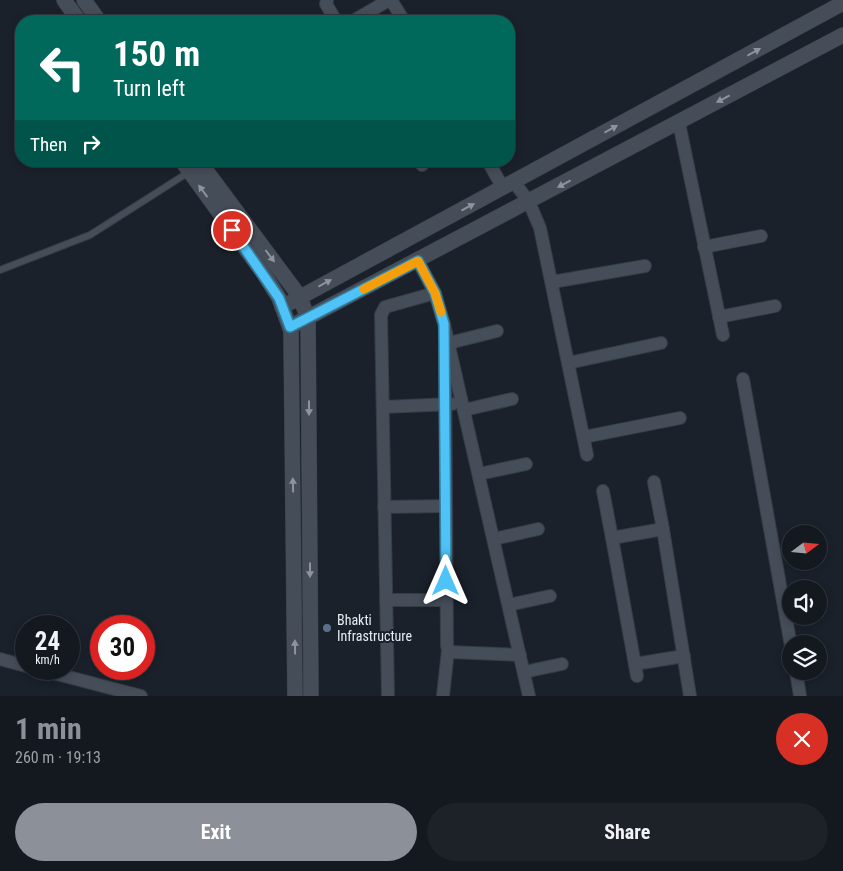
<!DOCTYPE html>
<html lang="en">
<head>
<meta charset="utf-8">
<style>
	:root { --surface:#141920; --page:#1d2229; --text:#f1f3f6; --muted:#9da0a5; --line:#33383e; --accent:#8c9099 }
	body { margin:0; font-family:"Roboto Condensed",sans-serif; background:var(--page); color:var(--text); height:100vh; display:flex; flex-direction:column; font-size:19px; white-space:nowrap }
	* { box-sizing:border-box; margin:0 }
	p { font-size:16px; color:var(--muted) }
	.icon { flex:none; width:28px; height:28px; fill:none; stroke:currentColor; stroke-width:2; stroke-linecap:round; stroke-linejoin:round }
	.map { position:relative; height:696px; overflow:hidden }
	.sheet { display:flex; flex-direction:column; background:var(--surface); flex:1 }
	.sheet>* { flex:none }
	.top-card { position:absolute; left:15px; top:15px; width:500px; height:152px; border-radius:20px; box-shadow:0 2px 8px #0003,0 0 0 1px var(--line); background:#00695c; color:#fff; overflow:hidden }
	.needle { width:32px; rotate:74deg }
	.fabs { position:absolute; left:782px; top:525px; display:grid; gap:10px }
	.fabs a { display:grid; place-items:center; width:45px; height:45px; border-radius:50%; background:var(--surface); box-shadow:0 2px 8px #0003,0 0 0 1px var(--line); font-size:25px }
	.speed { position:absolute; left:15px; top:615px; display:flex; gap:10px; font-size:25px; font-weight:700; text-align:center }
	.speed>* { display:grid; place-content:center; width:65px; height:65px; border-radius:50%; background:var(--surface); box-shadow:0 2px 8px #0003,0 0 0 1px var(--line); line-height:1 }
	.speed small { font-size:12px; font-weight:400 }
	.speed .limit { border:8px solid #d22; background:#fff; color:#111 }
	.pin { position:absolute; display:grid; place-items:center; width:42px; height:42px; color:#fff; margin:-21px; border:2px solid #fff; border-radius:50%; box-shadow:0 1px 5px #0007 }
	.me { position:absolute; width:55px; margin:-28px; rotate:0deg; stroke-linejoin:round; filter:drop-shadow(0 0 4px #0008) }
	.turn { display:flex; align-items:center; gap:18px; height:105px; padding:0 15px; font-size:22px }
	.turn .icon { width:65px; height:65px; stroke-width:2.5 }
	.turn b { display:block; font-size:35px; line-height:42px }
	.then { display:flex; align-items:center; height:48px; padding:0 15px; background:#0003; gap:10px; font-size:19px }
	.round { display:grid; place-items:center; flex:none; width:52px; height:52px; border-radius:26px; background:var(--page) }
	.headline { display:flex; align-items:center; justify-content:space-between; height:85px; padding:0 15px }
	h1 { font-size:30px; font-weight:700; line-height:38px; color:var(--accent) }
	.action { display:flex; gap:10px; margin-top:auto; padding:10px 15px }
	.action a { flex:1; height:58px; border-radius:30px; background:var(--accent); color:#fff; font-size:20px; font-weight:700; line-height:58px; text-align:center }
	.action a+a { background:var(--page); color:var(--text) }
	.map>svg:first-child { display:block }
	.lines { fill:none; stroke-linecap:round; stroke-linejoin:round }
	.lane-casing { stroke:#363c44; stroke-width:8 }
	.street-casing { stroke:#363c44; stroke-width:14 }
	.secondary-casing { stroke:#363c44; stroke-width:16 }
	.lane { stroke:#454d59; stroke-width:6 }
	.street { stroke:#454d59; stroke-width:12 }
	.secondary { stroke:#454d59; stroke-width:15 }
	.oneway { fill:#8d949e }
	.route-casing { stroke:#337fa1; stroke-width:12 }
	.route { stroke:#4fc3f7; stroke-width:9 }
	.slow { stroke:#f59e0b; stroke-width:9 }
	.service-dot { fill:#5c6f8a; stroke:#1a212b; stroke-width:2 }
	.labels { text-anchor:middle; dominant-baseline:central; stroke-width:4; stroke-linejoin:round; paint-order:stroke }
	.poi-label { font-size:14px; fill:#e6ebf2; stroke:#1a212b; text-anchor:start }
</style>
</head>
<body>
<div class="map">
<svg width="843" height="696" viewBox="0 0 843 696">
	<rect width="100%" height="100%" fill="#1a212b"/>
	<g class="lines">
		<!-- lane casing -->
		<g class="lane-casing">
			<polyline id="lane" points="0,270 90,235 189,172"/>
		</g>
		<!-- street casing -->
		<g class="street-casing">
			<g id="street">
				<polyline points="327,0 326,4 336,21"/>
				<polyline points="391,0 404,21"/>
				<polyline points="353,21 389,0"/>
				<polyline points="679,123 723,335"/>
				<polyline points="420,161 422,165"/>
				<polyline points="488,161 503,188"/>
				<polyline points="514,182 529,202 540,228 587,455"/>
				<polyline points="704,247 761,236"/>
				<polyline points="418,261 435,293 444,324 529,696"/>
				<polyline points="552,282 645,266"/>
				<polyline points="719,317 775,306"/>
				<polyline points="449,343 497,331"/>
				<polyline points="445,348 447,646 450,652 520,655"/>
				<polyline points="568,363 661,343"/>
				<polyline points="743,379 791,646"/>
				<polyline points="383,407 452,404"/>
				<polyline points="464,410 512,399"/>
				<polyline points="584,437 680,418"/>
				<polyline points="479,474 526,464"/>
				<polyline points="654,482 663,529"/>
				<polyline points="603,491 612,538 663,529 690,696"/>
				<polyline points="384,507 446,506"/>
				<polyline points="612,538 637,676"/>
				<polyline points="494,539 538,529"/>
				<polyline points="386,600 446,600"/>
				<polyline points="509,605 550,596"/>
				<polyline points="0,659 26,666"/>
				<polyline points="635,664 684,656"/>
				<polyline points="38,669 141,696"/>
				<polyline points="796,671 800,696"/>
				<polyline points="524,672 562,664"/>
				<polyline points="388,696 381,315 385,307 435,293"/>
				<polyline points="443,696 448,650"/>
			</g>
		</g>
		<!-- secondary casing -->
		<g class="secondary-casing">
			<g id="secondary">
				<polyline points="64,0 79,21"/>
				<polyline points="84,0 99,21"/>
				<polyline points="182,161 264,274 279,298 291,331 295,696"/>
				<polyline points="199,161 300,297 308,319 311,696"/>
				<polyline points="282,307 843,3"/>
				<polyline points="290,327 843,35"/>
			</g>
		</g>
		<!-- lane -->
		<use href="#lane" class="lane"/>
		<!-- street -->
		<use href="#street" class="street"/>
		<!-- secondary -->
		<use href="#secondary" class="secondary"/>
	</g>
	<!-- one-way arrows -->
	<defs><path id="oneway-solid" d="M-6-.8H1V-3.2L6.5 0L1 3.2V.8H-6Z" transform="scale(1.25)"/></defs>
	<g class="oneway">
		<use href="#oneway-solid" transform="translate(754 52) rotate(-29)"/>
		<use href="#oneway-solid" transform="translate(723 99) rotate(152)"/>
		<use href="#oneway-solid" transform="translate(611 129) rotate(-29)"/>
		<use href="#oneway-solid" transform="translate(564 184) rotate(152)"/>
		<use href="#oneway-solid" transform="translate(203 191) rotate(-126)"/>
		<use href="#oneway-solid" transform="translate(468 207) rotate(-28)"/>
		<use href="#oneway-solid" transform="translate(270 256) rotate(53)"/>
		<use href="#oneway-solid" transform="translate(325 283) rotate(-28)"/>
		<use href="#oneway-solid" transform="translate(309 408) rotate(90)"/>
		<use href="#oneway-solid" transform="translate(293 485) rotate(-91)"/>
		<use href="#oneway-solid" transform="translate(310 570) rotate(90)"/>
		<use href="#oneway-solid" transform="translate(295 647) rotate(-91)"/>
	</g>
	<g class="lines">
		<!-- route casing -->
		<g class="route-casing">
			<polyline id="route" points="232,230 279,298 290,327 418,261 435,293 444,324 446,581"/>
		</g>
		<!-- route -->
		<use href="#route" class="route"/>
		<!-- slow -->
		<polyline class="slow" points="364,289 418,261 435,293 441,312"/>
	</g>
	<!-- markers -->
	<circle class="service-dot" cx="327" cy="628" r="5"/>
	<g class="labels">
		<!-- poi labels -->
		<g class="poi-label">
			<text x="337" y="620">Bhakti<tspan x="337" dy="16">Infrastructure</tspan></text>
		</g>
	</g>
</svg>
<div class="fabs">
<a><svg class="needle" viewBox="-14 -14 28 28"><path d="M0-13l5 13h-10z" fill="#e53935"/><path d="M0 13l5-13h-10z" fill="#9da0a5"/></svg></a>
<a><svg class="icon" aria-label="sound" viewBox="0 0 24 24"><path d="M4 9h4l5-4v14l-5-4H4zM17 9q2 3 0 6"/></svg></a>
<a><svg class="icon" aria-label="layers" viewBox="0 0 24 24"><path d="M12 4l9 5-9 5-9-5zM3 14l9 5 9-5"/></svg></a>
</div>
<div class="speed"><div>24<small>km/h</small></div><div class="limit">30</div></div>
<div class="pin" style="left:232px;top:230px;background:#d93025"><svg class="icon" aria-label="arrive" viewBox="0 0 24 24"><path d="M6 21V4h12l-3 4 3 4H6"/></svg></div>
<svg class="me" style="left:446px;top:581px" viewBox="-20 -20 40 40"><path d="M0-17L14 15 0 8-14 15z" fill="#4fc3f7" stroke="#fff" stroke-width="4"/></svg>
<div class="top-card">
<div class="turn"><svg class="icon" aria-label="left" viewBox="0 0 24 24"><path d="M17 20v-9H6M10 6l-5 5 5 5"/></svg><div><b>150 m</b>Turn left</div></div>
<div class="then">Then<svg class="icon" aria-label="right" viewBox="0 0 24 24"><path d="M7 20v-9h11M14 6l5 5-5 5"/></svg></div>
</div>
</div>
<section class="sheet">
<div class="headline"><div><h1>1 min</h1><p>260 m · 19:13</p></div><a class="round" style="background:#d93025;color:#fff"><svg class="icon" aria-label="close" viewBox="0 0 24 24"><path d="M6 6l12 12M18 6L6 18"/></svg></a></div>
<div class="action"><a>Exit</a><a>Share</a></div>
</section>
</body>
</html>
